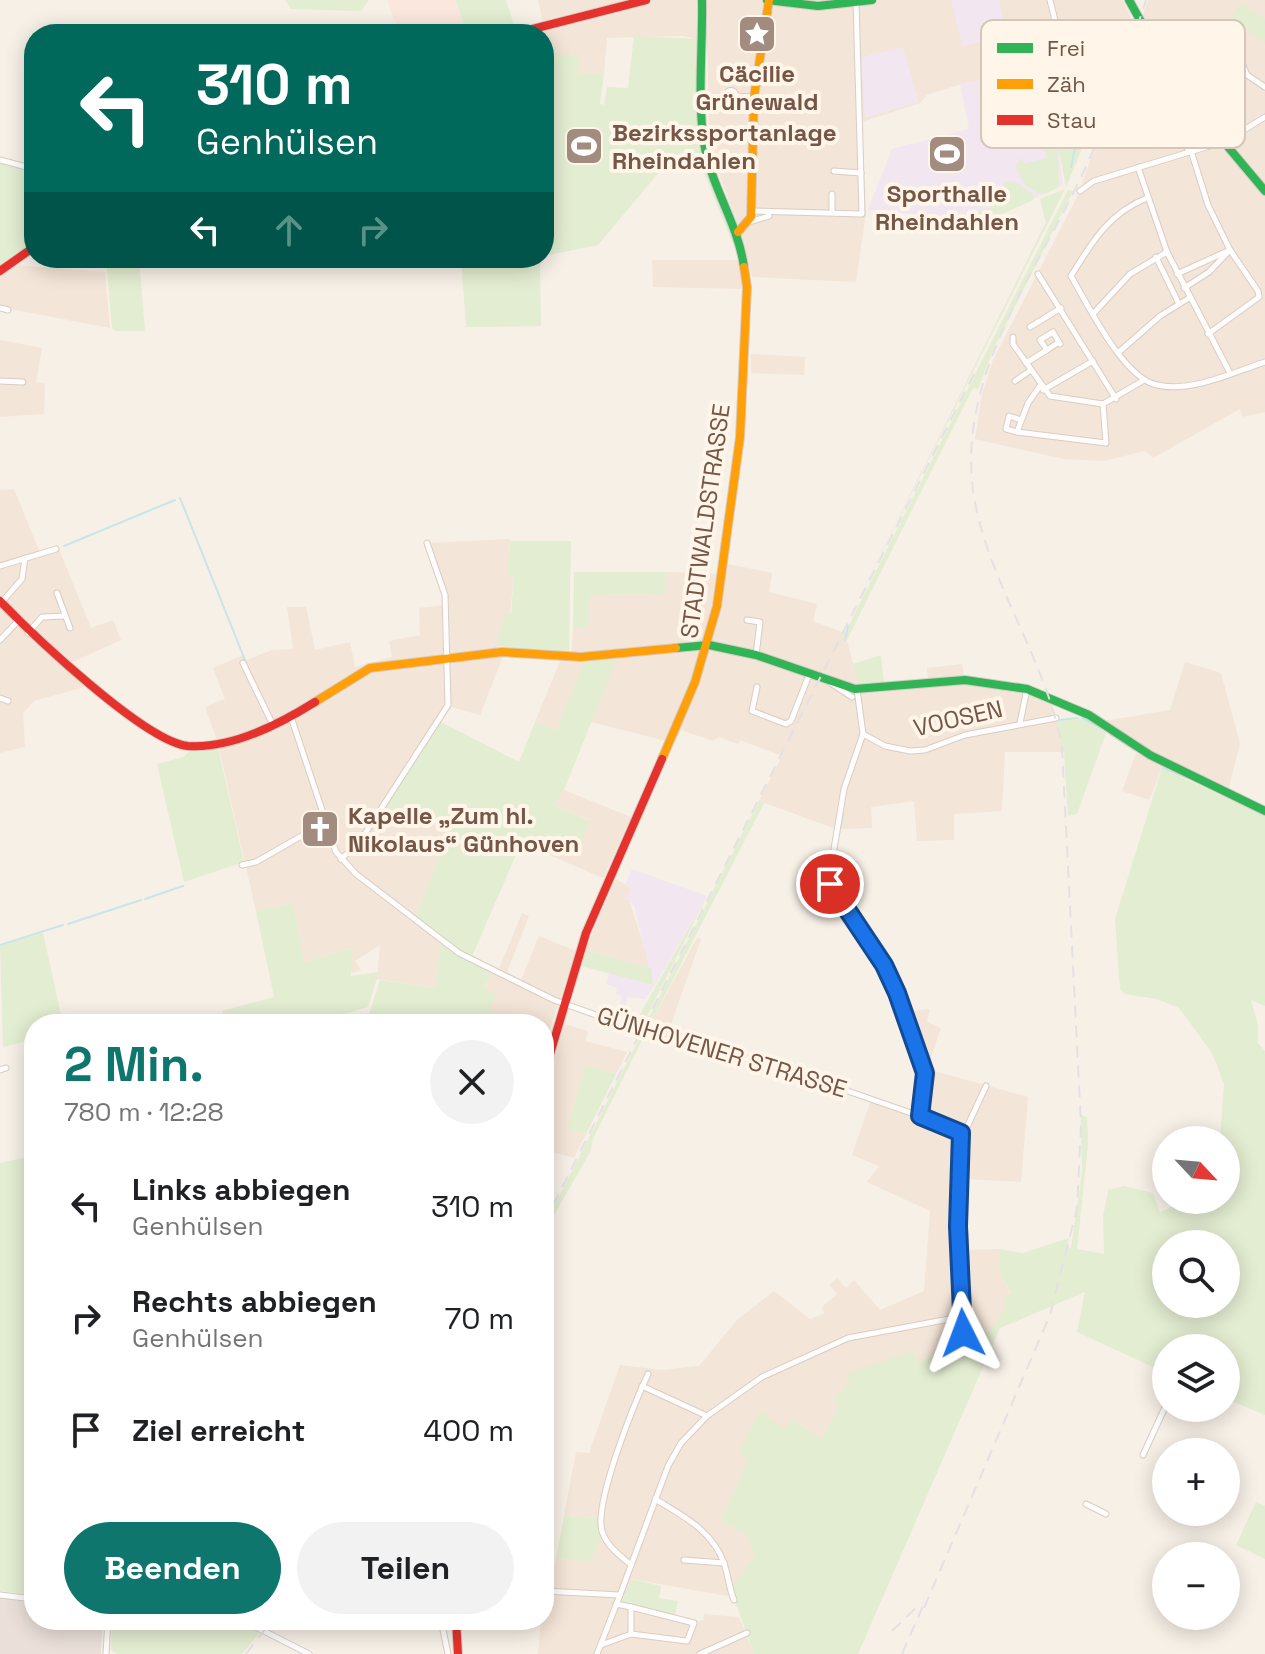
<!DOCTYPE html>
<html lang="de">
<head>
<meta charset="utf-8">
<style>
	:root { --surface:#fff; --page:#f2f2f2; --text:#202124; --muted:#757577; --accent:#0f766e }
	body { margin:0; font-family:"Space Grotesk",sans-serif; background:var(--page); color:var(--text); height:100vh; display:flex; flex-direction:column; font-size:30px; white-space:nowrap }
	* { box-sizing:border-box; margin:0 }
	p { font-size:26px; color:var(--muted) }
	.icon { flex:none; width:44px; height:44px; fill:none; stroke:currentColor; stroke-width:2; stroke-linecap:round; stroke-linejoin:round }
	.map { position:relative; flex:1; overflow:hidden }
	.drawer { position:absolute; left:24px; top:1014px; width:530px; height:616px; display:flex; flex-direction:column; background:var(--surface); border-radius:32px; box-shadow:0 4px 20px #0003 }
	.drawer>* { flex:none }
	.hud { position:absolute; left:24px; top:24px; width:530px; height:244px; border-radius:32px; box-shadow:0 4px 20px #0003; background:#00695c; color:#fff; overflow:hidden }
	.needle { width:52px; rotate:116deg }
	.fabs { position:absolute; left:1152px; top:1126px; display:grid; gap:16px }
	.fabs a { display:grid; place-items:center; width:88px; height:88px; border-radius:50%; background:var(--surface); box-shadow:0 4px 20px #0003; font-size:40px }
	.pin { position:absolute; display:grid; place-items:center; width:68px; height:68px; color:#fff; margin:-34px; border:4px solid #fff; border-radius:50%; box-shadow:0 2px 8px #0007 }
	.me { position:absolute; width:88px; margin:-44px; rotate:357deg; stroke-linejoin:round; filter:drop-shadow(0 0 6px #0008) }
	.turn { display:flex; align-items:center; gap:28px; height:168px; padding:0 40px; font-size:36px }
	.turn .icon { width:104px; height:104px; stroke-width:2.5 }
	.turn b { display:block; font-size:56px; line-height:68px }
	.lanes { display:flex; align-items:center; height:76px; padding:0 40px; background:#0003; justify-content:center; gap:40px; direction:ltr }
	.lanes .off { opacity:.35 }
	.round { display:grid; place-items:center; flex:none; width:84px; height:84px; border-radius:42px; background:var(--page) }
	.overview { display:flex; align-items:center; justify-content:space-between; height:136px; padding:0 40px }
	h1 { font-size:48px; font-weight:800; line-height:60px; color:var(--accent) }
	.action { display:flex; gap:16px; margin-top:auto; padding:16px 40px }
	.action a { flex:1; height:92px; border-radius:48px; background:var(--accent); color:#fff; font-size:32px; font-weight:800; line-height:92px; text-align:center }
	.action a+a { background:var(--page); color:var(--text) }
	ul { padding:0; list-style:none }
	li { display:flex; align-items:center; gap:24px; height:112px; padding:0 40px }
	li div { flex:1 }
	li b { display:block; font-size:30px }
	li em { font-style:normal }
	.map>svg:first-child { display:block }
	.residential { fill:#f3e5d7 }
	.commercial { fill:#fbe7dd }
	.industrial { fill:#eae0d9 }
	.education { fill:#f2e6f1 }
	.green { fill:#e3edd1; fill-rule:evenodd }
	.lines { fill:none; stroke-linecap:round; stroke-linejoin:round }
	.stream { stroke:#c9e6e7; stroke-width:2 }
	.street-casing { stroke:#d8cdc6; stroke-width:7 }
	.fast-casing { stroke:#d7ccc4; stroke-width:10 }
	.slow-casing { stroke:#d7ccc4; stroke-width:10 }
	.jam-casing { stroke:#d7ccc4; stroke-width:10 }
	.street { stroke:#fefdfb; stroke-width:5 }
	.fast { stroke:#30b455; stroke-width:8 }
	.slow { stroke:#ff9f0a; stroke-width:8 }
	.jam { stroke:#e5322d; stroke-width:8 }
	.rail { stroke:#e4e1e4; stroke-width:2; stroke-dasharray:12 8; stroke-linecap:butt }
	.route-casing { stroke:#114b97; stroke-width:20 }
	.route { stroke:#1a73e8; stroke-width:14 }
	.labels { text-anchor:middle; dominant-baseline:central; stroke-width:8; stroke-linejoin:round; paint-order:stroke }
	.poi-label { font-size:24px; font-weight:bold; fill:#755647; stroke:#fff5e8 }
	.street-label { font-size:24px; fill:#755647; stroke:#fff5e8 }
	.key { fill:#fff5e8; stroke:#d6c5b8; stroke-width:2 }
	.key-label { font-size:22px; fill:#755647 }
</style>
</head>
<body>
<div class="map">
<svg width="1265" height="1654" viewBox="0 0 1265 1654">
	<rect width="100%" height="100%" fill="#f7f0e7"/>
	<!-- residential -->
	<g class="residential">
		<polygon points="538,0 1123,0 1131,18 1110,81 1074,67 1072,57 958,85 927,95 920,103 862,122 866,213 856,282 752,277 741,233 710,149 707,42 683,36 607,38 604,73 578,74 544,54 544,34 527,34 544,28"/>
		<polygon points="1148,0 1265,0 1265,412 1243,417 1240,409 1153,458 1145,451 1104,461 1064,459 975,439 982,394 993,360 1077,197"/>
		<polygon points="652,260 742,260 745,289 653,287"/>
		<polygon points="15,265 105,272 110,328 0,307 0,275"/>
		<polygon points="0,340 42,348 36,382 45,384 44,414 0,417"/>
		<polygon points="751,354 805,357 804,375 751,373"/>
		<polygon points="14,489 40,553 59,549 91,628 113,620 121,640 68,664 88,686 34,701 23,713 25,747 0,753 0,490"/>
		<polygon points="510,539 507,574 514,575 510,614 497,646 504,654 480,715 451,707 381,808 402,803 450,830 415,917 441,937 436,988 377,979 380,945 355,961 361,970 351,973 350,948 304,962 293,903 256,911 217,740 205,707 225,699 213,668 243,655 246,660 272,650 293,649 287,607 306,607 315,650 350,642 355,667 392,657 389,641 420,635 419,608 445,605 427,543"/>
		<polygon points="728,564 772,573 769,592 817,604 813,621 845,633 859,686 928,679 927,668 962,664 964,677 1011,682 1049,693 1064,752 1005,752 1002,811 954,814 954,840 917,841 914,801 871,807 872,828 836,829 759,801 782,756 740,740 738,744 719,737 713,741 681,730 674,743 591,722 616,658 584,661 557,730 535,722 561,659 571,661 573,627 588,627 590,595 665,594 666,572 726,574"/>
		<polygon points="1185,662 1221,673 1240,744 1229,787 1164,763 1149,800 1122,791 1136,753 1140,755 1104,721 1170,710"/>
		<polygon points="564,790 631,817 603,878 547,854 556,842 589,820 553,805"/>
		<polygon points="616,879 631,888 629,900 651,968 585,950"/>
		<polygon points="522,913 529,916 507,972 521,980 539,936 576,951 545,1043 544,1024 504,1024 493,1019 484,989 491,973 497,974"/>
		<polygon points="697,938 701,939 666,1038 647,1030"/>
		<polygon points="930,1009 927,1022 941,1028 927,1069 1028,1097 1021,1182 965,1179 963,1191 962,1250 999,1249 999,1271 1011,1295 1004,1298 1005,1308 992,1329 918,1362 914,1351 842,1394 834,1401 839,1406 822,1439 792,1419 784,1430 760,1412 748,1460 721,1521 747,1535 754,1555 728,1596 631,1579 626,1605 696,1621 703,1620 704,1614 739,1617 754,1654 538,1654 541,1620 555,1595 550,1594 556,1558 589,1562 601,1537 599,1518 564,1516 576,1452 589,1453 620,1365 662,1370 699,1366 737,1320 774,1291 810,1319 825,1313 821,1308 837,1294 829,1285 837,1278 846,1288 854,1280 880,1310 924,1291 930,1211 867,1182 879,1166 852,1155 872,1097 918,1113 923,1073 902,1012"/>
		<polygon points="564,1024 588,1031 585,1041 627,1052 616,1074 585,1065 567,1129 586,1134 574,1158 544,1150 544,1089"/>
	</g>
	<!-- commercial -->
	<polygon class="commercial" points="387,0 456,0 468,34 400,34"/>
	<!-- industrial -->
	<polygon class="industrial" points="0,1597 34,1601 34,1620 103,1620 101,1654 0,1654"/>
	<!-- education -->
	<g class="education">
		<polygon points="951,0 999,0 1007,35 962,46"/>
		<polygon points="903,47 919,102 865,118 861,57"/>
		<polygon points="1008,74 1010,82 1021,80 1024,93 1043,108 1063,117 1059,151 1063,185 987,221 868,210 892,149 969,129 960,84"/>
		<polygon points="632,869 707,896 656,983 645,999 628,997 625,1006 620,1004 622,996 616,994 617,988 606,984 609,973 653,985 634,905 626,899 631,888 625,885"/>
	</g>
	<!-- green -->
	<g class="green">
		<polygon points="285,0 369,0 361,11 291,9"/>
		<polygon points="456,0 506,0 516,31 467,34"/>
		<polygon points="1242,4 1265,19 1265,42 1230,18"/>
		<polygon points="634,36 698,39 701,141 739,252 735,249 699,161 666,164 598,245 544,256 544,54 580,56 578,74 604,73 600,104 604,105 607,87 628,88"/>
		<polygon points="1074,67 1110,81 1066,187 1059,151 1063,118 1024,97 1021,80 1010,82 1008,74 1027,70 1031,86 1043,84 1046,99 1066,94 1063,78 1076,75"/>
		<path d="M 1037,109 L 1057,125 L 1059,185 C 1041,205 1020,185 1016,165 L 1022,158 L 1024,164 L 1047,158 L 1035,122 L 1026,117 Z"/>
		<polygon points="0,162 34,170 34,241 0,265"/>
		<polygon points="1008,181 1018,183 1034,195 1033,200 987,221 956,219 990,208 999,188"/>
		<polygon points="1065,189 1050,219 842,631 1046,222 1040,199"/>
		<polygon points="1068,190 1073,191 993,350 978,389 973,388 847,640 845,633"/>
		<polygon points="106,258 139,258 145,331 116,331 112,328"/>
		<polygon points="461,258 540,258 541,326 466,327"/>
		<polygon points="510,541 571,541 569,653 496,646 505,614 511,614 514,576 507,575"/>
		<polygon points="574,572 666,572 665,594 590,595 588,627 573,627"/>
		<polygon points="881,655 884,684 859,686 853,664"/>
		<polygon points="617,658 564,790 553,805 590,821 578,848 556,842 547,854 522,841 470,961 491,973 484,988 496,995 490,1009 496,1012 493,1019 504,1024 366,1024 380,980 436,988 441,937 415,917 450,830 402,803 395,825 377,815 381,808 441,722 519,762 535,722 557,730 584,660"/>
		<polygon points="1085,719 1106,733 1077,814 1068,816 1064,752 1056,721"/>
		<polygon points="218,748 244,862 184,882 157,764 184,757 190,750"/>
		<path d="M 1162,768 L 1265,816 L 1265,1006 L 1251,1000 L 1258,1025 L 1258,1043 L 1265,1051 L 1265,1415 L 1226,1399 L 1226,1348 L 1166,1348 L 1166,1373 L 1077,1332 L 1085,1292 L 1000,1328 L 858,1654 L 754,1654 L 731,1590 L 754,1555 L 747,1535 L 721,1521 L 748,1460 L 739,1452 L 760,1411 L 784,1429 L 792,1419 L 822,1439 L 839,1406 L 834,1401 L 839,1391 L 842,1394 L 847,1383 L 851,1385 L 845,1374 L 914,1351 L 918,1362 L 992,1329 L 1005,1308 L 1003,1298 L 1011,1294 L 999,1271 L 999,1249 L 1023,1253 L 1069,1238 L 1067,1247 L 1071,1248 L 1082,1173 L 1081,1114 L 1087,1118 L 1088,1145 L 1077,1249 L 1104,1254 L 1103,1217 L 1108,1190 L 1124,1186 L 1153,1193 L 1160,1212 L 1188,1200 L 1226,1200 L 1226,1140 L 1220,1140 L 1224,1084 L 1212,1053 L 1179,1008 L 1157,999 L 1125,994 L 1120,989 L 1115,919 ZM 1166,1244 L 1226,1244 L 1226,1304 L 1166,1304 Z"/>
		<polygon points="759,801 764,803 647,1030 643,1029"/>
		<polygon points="707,896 641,1028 634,1025"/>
		<polygon points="293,903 304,962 351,948 351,976 379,972 368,1007 308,1024 225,1024 222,1011 274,997 256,911"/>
		<polygon points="43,933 63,1024 34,1024 34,1046 32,1040 3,1047 0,945"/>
		<polygon points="585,950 651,968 653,985 581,966"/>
		<polygon points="642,1033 645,1034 593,1139 590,1152 544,1233 544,1226"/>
		<polygon points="585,1065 616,1074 586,1134 567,1129"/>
		<polygon points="27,1157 34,1183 34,1595 0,1591 0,1163"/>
		<polygon points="1256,1502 1265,1506 1265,1559 1236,1545"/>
		<polygon points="564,1516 599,1518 601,1537 589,1562 556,1558"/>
		<polygon points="631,1579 661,1586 659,1598 678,1601 675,1616 621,1604"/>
		<polygon points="112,1620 247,1620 261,1631 242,1654 117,1654 111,1650"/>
	</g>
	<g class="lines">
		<!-- stream -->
		<g class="stream">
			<polyline points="1071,167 1089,83 1084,75"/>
			<polyline points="180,498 245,660"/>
			<polyline points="64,546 175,500"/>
			<polyline points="845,640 848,626"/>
			<polyline points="1082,718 1103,729"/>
			<polyline points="1060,720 1078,718"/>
			<polyline points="1110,734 1134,750"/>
			<polyline points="1163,768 1188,778"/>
			<polyline points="839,834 843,814"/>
			<polyline points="832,895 845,913"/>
			<polyline points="145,899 183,886"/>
			<polyline points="68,924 141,900"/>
			<polyline points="0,945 63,925"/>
			<polyline points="882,970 892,989"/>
			<polyline points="222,1620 234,1627"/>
		</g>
		<!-- street casing -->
		<g class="street-casing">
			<g id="street">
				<polyline points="1050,0 1068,74 1058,77"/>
				<polyline points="1230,36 1247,75 1265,87"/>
				<circle cx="731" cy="95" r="4.5"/>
				<polyline points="735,96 754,97"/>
				<polyline points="1166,123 1192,154 1208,205 1230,250 1258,291 1259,297 1208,334"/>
				<polyline points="0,160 34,169"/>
				<polyline points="1138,167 1167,252 1230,373"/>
				<polyline points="834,171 861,173"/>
				<polyline points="1080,191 1094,181 1226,141 1265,117"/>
				<path d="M 1147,198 C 1109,213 1092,242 1071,276 C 1088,305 1123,378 1157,385 C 1191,393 1234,372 1265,362"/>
				<polyline points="752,211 862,214 856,2"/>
				<polyline points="832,212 832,194"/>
				<polyline points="749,222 769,216"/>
				<polyline points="1156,257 1179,304"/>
				<polyline points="1038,274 1116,399"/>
				<polyline points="1177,274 1230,250"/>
				<polyline points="1184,288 1209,272 1230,250"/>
				<polyline points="0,308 8,310"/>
				<polyline points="1093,314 1130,274 1167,252"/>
				<polyline points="1030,327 1061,308"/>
				<polyline points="1013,337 1013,344 1050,396 1103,404 1144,380"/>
				<polyline points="1059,342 1047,350 1040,340 1053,332 1060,344"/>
				<polyline points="1119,352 1160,316 1189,298"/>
				<polyline points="1026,363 1047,350"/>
				<polyline points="0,381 23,382"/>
				<polyline points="1015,381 1031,370"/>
				<polyline points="1040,386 1028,403 1017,432 1106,443 1103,404"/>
				<polyline points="1043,390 1093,361"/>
				<polyline points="1017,432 1006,429 1009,416 1021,420"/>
				<polyline points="0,566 56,549"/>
				<polyline points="57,593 70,628"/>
				<polyline points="1,603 22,579 25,558"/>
				<polyline points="747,620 760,622 756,655"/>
				<polyline points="28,633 42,617 65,616"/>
				<polyline points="0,640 17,622"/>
				<polyline points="243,663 272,723"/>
				<polyline points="832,684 852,697"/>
				<polyline points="757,687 752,711 786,724 791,721 809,675"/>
				<polyline points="857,689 863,734 844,789 829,879 832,889 890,977 925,1073 920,1114"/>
				<polyline points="0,698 8,701"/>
				<polyline points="291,717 336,852 356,874 459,953 554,1000 666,1040 770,1064 960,1130"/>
				<polyline points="1020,723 1027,689"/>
				<polyline points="863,734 885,746 910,751 925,750 965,735 1056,718"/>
				<polyline points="341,859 359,843 448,705 445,595 427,543"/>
				<polyline points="242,865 256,862 324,823"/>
				<polyline points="0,1070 6,1068"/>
				<polyline points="960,1130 958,1226 963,1333"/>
				<polyline points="960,1130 967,1127 986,1086"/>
				<polyline points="642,1386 707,1416"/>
				<polyline points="1143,1455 1166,1405"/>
				<path d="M 655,1499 C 683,1516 712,1530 724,1563 C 728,1575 729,1588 734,1600"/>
				<polyline points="1086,1504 1106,1514"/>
				<polyline points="684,1560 724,1563"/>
				<path d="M 630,1564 C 619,1555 606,1545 602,1531 C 594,1502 635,1402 648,1374"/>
				<polyline points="544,1591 620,1595 668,1466 681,1443 707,1416 762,1377 848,1338 960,1317"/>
				<polyline points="0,1595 34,1599"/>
				<polyline points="631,1607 694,1623 688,1639"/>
				<polyline points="441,1620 448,1654"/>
				<polyline points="256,1627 309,1654"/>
				<polyline points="631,1634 687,1641"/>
				<polyline points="601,1645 631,1634 631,1607 616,1604"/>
				<polyline points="106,1654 108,1620"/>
				<polyline points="597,1654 620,1595"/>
				<polyline points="700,1654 747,1633"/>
			</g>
		</g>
		<!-- fast casing -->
		<g class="fast-casing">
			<g id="fast">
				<path d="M 702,0 C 703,46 697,97 704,143 C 711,187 738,223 744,267"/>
				<polyline points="767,0 818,6 872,0"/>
				<polyline points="1129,0 1176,85 1265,191"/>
				<polyline points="676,648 709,645 756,655 855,689 965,680 1027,689 1089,715 1150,755 1265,811"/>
			</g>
		</g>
		<!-- slow casing -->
		<g class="slow-casing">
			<g id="slow">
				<polyline points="738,232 751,217 754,97 769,0"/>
				<polyline points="315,702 370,668 502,652 581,657 676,648"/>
				<polyline points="662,759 695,682 717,606 740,437 747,287 744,267"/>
			</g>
		</g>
		<!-- jam casing -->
		<g class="jam-casing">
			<g id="jam">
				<polyline points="513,34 646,0"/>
				<polyline points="0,271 34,247"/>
				<path d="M 0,601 C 32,634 145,742 188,746 C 231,749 280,724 315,702"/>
				<polyline points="544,1074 586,933 662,759"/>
				<polyline points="456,1620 458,1654"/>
			</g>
		</g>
		<!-- street -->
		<use href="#street" class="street"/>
		<!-- fast -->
		<use href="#fast" class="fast"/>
		<!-- slow -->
		<use href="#slow" class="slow"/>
		<!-- jam -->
		<use href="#jam" class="jam"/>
		<!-- rail -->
		<g class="rail">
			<polyline points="544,1223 978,366"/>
			<path d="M 924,1608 L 1050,1315 L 1077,1208 L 1081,1125 L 1062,748 C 1047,660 989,585 974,497 C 955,377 1036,274 1084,171 C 1109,116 1127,58 1146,0"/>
			<polyline points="892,1631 917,1607"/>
			<polyline points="246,1654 272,1620"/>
			<polyline points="902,1654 926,1599"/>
		</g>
	</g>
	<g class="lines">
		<!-- route casing -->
		<g class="route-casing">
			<polyline id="route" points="830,884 884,965 897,993 925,1073 920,1116 961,1133 958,1226 963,1333"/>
		</g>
		<!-- route -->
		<use href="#route" class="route"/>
	</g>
	<!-- icons -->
	<defs>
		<g id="sight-square" transform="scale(2)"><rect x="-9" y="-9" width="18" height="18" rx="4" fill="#a28c7f" stroke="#fff5e8"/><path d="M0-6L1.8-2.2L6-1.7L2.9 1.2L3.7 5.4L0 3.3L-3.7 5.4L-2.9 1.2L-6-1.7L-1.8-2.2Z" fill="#fff"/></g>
		<g id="stadium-square" transform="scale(2)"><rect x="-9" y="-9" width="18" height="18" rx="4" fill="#a28c7f" stroke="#fff5e8"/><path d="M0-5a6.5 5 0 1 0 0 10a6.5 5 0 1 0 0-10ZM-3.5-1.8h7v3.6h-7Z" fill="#fff"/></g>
		<g id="church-square" transform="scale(2)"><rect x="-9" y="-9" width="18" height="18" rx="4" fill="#a28c7f" stroke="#fff5e8"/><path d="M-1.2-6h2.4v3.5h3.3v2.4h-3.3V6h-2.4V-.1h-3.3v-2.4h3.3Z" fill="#fff"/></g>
	</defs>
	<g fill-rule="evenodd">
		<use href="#sight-square" x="757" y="34"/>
		<use href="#stadium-square" x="584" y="146"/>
		<use href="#stadium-square" x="947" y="154"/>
		<use href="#church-square" x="320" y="829"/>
	</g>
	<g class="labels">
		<!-- poi labels -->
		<g class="poi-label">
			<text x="757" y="73">Cäcilie<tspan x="757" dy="28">Grünewald</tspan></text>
			<text x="612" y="132" text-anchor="start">Bezirkssportanlage<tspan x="612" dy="28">Rheindahlen</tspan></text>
			<text x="947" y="193">Sporthalle<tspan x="947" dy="28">Rheindahlen</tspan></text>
			<text x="348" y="815" text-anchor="start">Kapelle „Zum hl.<tspan x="348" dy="28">Nikolaus“ Günhoven</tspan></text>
		</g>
		<!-- street labels -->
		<g class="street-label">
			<text transform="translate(705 521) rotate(-82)">STADTWALDSTRASSE</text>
			<text transform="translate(958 718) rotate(-13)">VOOSEN</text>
			<text transform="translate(722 1052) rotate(17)">GÜNHOVENER STRASSE</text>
		</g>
	</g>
	<!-- legend -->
	<rect x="981" y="20" width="264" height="128" rx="12" class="key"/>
	<rect x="997" y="43" width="36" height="10" fill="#30b455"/>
	<rect x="997" y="79" width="36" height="10" fill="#ff9f0a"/>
	<rect x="997" y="115" width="36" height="10" fill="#e5322d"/>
	<g class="key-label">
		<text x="1047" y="56">Frei</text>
		<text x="1047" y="92">Zäh</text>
		<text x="1047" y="128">Stau</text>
	</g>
</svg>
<div class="fabs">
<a><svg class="needle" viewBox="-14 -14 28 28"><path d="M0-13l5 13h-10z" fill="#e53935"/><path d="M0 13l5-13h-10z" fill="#757577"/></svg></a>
<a><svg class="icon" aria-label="search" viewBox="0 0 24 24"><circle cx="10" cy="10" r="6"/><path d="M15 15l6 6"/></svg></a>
<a><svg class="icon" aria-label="layers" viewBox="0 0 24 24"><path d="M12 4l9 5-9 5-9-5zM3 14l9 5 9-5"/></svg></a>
<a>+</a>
<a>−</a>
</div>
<div class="pin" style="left:830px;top:884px;background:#d93025"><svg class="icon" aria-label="arrive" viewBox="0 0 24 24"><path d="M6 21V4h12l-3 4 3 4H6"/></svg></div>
<svg class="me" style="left:963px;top:1333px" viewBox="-20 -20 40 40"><path d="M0-17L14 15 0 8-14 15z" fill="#1a73e8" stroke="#fff" stroke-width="4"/></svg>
<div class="hud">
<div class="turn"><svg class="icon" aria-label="left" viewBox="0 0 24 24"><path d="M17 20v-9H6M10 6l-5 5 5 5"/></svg><div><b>310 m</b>Genhülsen</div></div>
<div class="lanes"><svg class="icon" aria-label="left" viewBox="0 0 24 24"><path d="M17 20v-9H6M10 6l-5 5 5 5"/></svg><svg class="icon off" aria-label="ahead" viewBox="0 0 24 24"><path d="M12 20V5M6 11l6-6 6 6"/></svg><svg class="icon off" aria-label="right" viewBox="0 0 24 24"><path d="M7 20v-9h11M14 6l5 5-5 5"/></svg></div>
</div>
<section class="drawer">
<div class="overview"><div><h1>2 Min.</h1><p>780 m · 12:28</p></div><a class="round"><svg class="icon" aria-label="close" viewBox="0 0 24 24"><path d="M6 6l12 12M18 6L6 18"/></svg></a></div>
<ul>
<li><svg class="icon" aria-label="left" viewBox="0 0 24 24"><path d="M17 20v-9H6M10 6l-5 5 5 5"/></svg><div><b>Links abbiegen</b><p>Genhülsen</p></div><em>310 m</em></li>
<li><svg class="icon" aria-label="right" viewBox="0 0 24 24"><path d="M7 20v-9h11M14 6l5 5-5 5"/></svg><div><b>Rechts abbiegen</b><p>Genhülsen</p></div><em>70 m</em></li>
<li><svg class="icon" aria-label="arrive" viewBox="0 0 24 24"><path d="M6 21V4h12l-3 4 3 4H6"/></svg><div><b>Ziel erreicht</b></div><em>400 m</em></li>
</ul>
<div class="action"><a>Beenden</a><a>Teilen</a></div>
</section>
</div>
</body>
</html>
